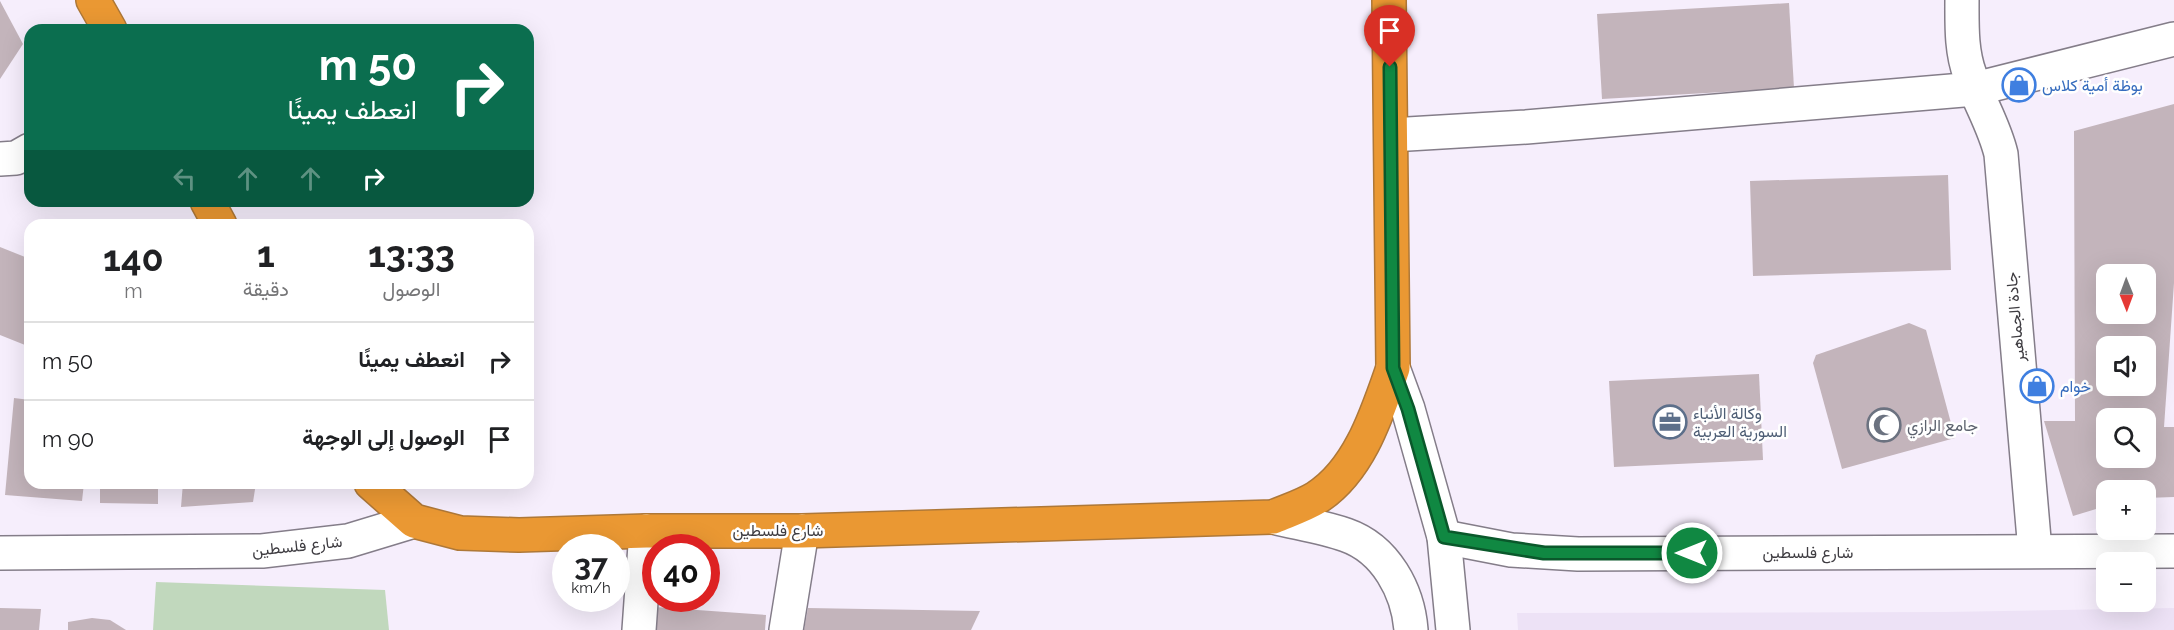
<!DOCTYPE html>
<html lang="ar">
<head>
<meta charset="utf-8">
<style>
	:root { --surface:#fff; --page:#f6f6f6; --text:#202124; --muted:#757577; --line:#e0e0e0 }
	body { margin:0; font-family:Raleway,Vazirmatn,sans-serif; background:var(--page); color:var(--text); direction:rtl; height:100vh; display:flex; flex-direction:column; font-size:22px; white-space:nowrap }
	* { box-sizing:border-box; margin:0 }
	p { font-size:20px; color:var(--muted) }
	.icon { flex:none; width:33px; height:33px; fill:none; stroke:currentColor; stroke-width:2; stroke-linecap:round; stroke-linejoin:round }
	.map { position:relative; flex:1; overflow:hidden; direction:ltr }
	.details { position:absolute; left:24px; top:219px; width:510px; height:270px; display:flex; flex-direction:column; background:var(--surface); border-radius:18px; box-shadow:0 6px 24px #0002; direction:rtl }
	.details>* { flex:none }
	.top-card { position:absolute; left:24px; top:24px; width:510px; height:183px; border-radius:18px; box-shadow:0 6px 24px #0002; direction:rtl; background:#0b6e4f; color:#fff; overflow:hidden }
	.needle { width:39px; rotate:179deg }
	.buttons { position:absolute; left:2096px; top:264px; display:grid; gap:12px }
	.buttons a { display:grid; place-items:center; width:60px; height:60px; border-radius:12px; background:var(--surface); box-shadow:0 6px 24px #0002; font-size:30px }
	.speed { position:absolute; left:552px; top:534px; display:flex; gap:12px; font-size:30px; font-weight:700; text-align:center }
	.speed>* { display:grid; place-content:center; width:78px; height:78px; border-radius:50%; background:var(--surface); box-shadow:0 6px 24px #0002; line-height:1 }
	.speed small { font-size:15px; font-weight:400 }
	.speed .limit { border:9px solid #d22; background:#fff; color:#111 }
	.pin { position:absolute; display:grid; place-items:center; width:51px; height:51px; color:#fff; margin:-62px -26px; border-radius:50% 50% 50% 0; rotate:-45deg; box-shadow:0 0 6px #0007 }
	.pin .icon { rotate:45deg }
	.me { position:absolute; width:66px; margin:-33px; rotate:270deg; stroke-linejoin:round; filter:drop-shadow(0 0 4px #0008) }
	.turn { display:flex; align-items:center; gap:21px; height:126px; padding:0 18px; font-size:27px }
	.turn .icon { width:78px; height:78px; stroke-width:2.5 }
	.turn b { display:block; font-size:42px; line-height:51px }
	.lanes { display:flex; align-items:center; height:57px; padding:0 18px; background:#0003; justify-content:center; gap:30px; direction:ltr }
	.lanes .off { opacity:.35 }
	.eta { display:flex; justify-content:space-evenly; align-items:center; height:102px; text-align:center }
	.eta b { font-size:36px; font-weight:700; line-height:42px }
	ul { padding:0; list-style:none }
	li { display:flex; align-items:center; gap:18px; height:78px; padding:0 18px; border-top:2px solid var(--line) }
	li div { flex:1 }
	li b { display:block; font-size:22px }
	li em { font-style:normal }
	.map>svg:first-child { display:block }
	.built { fill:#ede2f6 }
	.green { fill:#c1d8bd }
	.building { fill:#c3b4bb; fill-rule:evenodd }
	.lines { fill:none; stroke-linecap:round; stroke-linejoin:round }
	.street-casing { stroke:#847d89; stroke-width:36 }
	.secondary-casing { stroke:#847d89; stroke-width:36 }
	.highway-casing { stroke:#ae7838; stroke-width:36 }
	.street { stroke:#fff; stroke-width:33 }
	.secondary { stroke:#fff; stroke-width:33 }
	.highway { stroke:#ea9833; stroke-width:33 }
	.route-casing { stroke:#0a582b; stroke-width:15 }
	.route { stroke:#108842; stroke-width:10 }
	.labels { text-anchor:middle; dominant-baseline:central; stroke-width:5; stroke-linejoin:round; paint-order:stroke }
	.shop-label { font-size:16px; fill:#366cbe; stroke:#fff; text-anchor:start }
	.street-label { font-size:16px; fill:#3e3c41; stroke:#fff }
	.service-label { font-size:16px; fill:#4e5e75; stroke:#fff; text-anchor:start }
	.worship-label { font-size:16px; fill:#5b616d; stroke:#fff; text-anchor:start }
</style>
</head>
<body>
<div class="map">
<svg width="2174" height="630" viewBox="0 0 2174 630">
	<rect width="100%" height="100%" fill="#f6eefc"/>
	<!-- built -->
	<polygon class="built" points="2174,608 2174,630 1518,630 1517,613 1945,612"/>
	<!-- green -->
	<polygon class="green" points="156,582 385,590 389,630 153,630"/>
	<!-- building -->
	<g class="building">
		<polygon points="0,1 23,44 0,79"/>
		<polygon points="1789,3 1794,88 1602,99 1597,14"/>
		<path d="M 2174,104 L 2174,283 L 2164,427 L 2174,427 L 2174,497 L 2145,498 L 2145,490 L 2106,490 L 2106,506 L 2073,516 L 2044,421 L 2075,421 L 2074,131 ZM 2106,274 L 2145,274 L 2145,314 L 2106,314 ZM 2106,346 L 2145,346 L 2145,386 L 2106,386 ZM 2106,418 L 2145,418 L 2145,458 L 2106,458 Z"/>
		<polygon points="1948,175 1951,270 1753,276 1750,181"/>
		<polygon points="0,247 30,259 30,347 0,335"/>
		<polygon points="1909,323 1926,330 1955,438 1842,469 1813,363 1816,355"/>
		<polygon points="1759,374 1763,460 1614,467 1609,381"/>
		<polygon points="14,398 30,400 30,483 84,483 82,501 5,495"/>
		<polygon points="100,483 158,483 158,504 100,503"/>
		<polygon points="183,483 256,483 253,502 181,507"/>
		<polygon points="655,607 766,615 765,630 653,630"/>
		<polygon points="0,608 41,609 39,630 0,630"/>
		<polygon points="808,608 980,611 971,630 804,630"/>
		<polygon points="92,618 110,620 126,630 68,630 68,622"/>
	</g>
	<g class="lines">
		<!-- street casing -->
		<g class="street-casing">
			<g id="street">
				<path d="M 1962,0 C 1962,25 1961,51 1970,75 C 1979,102 1994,125 2001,154 L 2035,551"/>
				<polyline points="1391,135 1526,127 1975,89 2174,39"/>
				<polyline points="0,159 16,158 30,150"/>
				<polyline points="639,630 646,531"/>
				<polyline points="786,630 802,531"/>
			</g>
		</g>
		<!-- secondary casing -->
		<g class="secondary-casing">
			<g id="secondary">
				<polyline points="1393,368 1408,409 1444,537 1453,630"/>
				<path d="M 1273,517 C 1297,523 1323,527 1346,535 C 1386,549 1408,591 1411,630"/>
				<polyline points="1444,537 1511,550 1578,554 2174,551"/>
				<polyline points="0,553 262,551 348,541 414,521"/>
			</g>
		</g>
		<!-- highway casing -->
		<g class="highway-casing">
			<g id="highway">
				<polyline points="93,0 110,30"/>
				<polyline points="207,201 220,225"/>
				<path d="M 371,483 L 414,521 L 460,533 L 519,535 L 646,531 L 802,531 L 1273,517 C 1287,511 1303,506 1316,498 C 1359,471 1377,414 1393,368 L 1389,0"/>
			</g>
		</g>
		<!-- street -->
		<use href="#street" class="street"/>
		<!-- secondary -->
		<use href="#secondary" class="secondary"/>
		<!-- highway -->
		<use href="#highway" class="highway"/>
	</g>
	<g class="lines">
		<!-- route casing -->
		<g class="route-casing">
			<polyline id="route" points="1390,67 1393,368 1408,409 1444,537 1544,553 1692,553"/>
		</g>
		<!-- route -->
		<use href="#route" class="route"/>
	</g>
	<!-- icons -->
	<defs>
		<g id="shop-ring" transform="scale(1.725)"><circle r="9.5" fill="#fff" stroke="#3f7fe0" stroke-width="1.5"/><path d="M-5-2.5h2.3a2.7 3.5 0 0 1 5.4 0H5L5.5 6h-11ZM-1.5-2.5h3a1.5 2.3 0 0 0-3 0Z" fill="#3f7fe0"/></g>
		<g id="office-ring" transform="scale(1.725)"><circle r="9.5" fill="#fff" stroke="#5c6f8a" stroke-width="1.5"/><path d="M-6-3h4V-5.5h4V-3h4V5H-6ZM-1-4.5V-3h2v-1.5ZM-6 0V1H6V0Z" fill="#5c6f8a"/></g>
		<g id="mosque-ring" transform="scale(1.725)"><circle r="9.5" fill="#fff" stroke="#6b7280" stroke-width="1.5"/><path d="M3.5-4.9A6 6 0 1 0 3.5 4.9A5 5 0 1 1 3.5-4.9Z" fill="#6b7280"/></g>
	</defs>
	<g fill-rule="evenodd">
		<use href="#shop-ring" x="2019" y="85"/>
		<use href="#shop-ring" x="2037" y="386"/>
		<use href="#office-ring" x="1670" y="422"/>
		<use href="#mosque-ring" x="1884" y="425"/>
	</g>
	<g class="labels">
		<!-- shop labels -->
		<g class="shop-label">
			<text x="2042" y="85">بوظة أمية كلاس</text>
			<text x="2060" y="386">خوام</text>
		</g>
		<!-- street labels -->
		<g class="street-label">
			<text transform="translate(2015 317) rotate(-95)">جادة الجماهير</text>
			<text x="778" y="530">شارع فلسطين</text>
			<text transform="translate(297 546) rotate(-6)">شارع فلسطين</text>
			<text x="1808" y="552">شارع فلسطين</text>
		</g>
		<!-- service labels -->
		<g class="service-label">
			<text x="1693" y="413">وكالة الأنباء<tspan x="1693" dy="18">السورية العربية</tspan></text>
		</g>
		<!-- worship labels -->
		<g class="worship-label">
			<text x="1907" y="425">جامع الرازي</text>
		</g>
	</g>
</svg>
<div class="buttons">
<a><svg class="needle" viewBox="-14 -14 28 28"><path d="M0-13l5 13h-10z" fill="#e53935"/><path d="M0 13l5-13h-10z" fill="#757577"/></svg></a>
<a><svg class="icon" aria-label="sound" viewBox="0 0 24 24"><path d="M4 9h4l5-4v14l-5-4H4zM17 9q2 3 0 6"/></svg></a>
<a><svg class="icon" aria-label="search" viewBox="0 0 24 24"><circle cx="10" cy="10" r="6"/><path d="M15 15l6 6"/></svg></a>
<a>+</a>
<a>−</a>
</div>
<div class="speed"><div>37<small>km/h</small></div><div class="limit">40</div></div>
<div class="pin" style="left:1390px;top:67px;background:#d93025"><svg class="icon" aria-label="arrive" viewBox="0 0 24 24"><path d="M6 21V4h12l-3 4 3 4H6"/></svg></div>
<svg class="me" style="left:1692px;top:553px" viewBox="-20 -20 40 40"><circle r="17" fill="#108842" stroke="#fff" stroke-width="3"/><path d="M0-11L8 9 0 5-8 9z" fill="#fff"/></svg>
<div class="top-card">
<div class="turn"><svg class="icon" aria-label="right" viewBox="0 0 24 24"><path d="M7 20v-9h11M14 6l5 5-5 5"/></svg><div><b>50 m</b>انعطف يمينًا</div></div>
<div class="lanes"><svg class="icon off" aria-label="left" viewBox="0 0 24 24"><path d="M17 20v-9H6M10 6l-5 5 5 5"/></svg><svg class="icon off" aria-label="ahead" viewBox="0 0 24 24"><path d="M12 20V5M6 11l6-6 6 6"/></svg><svg class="icon off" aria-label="ahead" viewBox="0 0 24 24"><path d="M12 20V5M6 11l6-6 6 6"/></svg><svg class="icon" aria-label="right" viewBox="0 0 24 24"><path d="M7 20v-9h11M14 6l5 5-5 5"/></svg></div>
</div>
<section class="details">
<div class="eta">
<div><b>13:33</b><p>الوصول</p></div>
<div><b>1</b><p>دقيقة</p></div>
<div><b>140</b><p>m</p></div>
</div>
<ul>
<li><svg class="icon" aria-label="right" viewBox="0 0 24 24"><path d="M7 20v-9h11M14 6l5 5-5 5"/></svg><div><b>انعطف يمينًا</b></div><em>50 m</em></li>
<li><svg class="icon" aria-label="arrive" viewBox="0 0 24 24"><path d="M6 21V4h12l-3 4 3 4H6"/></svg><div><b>الوصول إلى الوجهة</b></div><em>90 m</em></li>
</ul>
</section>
</div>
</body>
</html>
